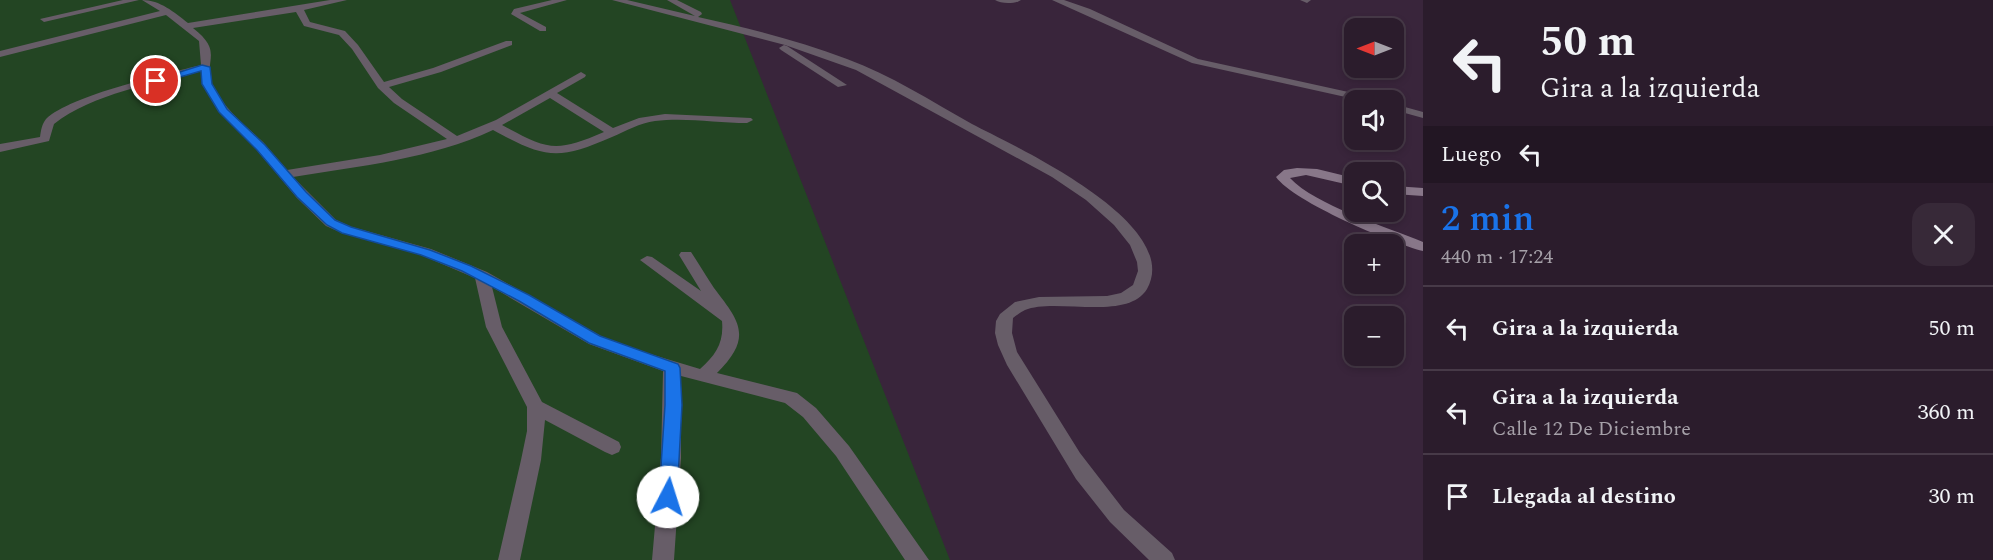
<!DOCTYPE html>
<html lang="es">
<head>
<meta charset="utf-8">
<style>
	:root { --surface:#2b1c2c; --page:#372938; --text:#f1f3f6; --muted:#a6a1a9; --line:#473a48; --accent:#1a73e8 }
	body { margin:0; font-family:Spectral,serif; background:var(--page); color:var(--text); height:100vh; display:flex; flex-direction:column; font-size:22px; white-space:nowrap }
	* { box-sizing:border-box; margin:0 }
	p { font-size:20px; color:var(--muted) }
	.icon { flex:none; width:33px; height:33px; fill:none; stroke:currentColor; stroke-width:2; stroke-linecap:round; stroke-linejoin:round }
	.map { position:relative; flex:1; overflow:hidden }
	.panel { display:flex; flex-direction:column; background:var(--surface); width:570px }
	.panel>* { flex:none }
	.banner { background:#2b1c2c; color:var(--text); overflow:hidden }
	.needle { width:39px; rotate:270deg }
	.tools { position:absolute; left:1344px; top:18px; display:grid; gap:12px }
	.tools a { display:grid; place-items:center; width:60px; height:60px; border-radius:12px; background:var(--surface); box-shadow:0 3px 9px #0003,0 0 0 2px var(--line); font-size:30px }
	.pin { position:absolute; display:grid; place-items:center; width:51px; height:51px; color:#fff; margin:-26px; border:3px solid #fff; border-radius:50%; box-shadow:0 2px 6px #0007 }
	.me { position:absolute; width:66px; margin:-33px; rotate:5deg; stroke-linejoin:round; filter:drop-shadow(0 0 4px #0008) }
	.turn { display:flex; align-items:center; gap:21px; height:126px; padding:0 18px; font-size:27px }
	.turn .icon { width:78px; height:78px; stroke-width:2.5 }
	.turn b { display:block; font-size:42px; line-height:51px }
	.then { display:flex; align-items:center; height:57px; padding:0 18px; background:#0003; gap:12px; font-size:22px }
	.round { display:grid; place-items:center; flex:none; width:63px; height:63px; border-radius:18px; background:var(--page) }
	.head { display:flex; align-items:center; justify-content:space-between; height:102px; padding:0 18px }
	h1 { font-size:36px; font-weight:600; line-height:45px; color:var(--accent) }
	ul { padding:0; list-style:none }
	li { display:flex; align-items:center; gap:18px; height:84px; padding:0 18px; border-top:2px solid var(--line) }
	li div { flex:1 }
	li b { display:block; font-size:22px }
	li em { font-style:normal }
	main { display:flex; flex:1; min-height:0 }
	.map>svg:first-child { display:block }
	.green { fill:#234523 }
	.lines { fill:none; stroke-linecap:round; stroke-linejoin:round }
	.street { fill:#675d68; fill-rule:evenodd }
	.secondary { fill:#887789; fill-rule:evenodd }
	.route { fill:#1a73e8; stroke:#114b97; stroke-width:1.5 }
</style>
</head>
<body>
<main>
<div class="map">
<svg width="1423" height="560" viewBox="0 0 1423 560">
	<rect width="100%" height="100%" fill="#39253b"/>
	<!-- green -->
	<polygon class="green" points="0,0 730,0 950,560 0,560"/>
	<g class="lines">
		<!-- street -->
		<g class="street">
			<polygon points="123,0 139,0 44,22 40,19"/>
			<path d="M 142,0 C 160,0 174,12 188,23 L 330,0 L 347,0 L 304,10 L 310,22 L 345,31 L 358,45 L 384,82 L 433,68 L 506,41 L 512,41 L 512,45 L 441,72 L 389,87 L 402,99 L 457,136 L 496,120 L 581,72 L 586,75 L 585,77 L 557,93 L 613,128 L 639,118 L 665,114 L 751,118 L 753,120 L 747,123 C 717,123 685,117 655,121 C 640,123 626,131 612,137 C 557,161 545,158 493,130 C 431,159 360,166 293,177 L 336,220 L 352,227 L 431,249 L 487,272 L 601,336 L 627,347 L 700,369 C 716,355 724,343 722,321 L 640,260 L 647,256 L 652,257 L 701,291 L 679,255 L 681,252 L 691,252 C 699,264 706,276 714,288 C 740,322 753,337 717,373 L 797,393 L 816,408 L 849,446 L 929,560 L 905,560 L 836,456 L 803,417 L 785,403 L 681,376 L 681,458 L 674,560 L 652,560 L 661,458 L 663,371 L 589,344 L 492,287 L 502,327 L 542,402 L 619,442 L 621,447 L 619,452 L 612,455 L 605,452 L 545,420 L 541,460 L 520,560 L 498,560 L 521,460 L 527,431 L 527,407 L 486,327 L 475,278 L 421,255 L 342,233 L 326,226 L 297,198 L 257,150 L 219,112 L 202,84 L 202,71 C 155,83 92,94 54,124 L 49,141 L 0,152 L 0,144 L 40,137 C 41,130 42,124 46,119 C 71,95 166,74 201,65 L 199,41 L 166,15 L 0,57 L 0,51 L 160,11 ZM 296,12 L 304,26 L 339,35 L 352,49 L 378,88 L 394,103 L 447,139 L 380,155 L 287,170 C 279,161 271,151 263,142 C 245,125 224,109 213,86 C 202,60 225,53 193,28 ZM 550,98 L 604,132 C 555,153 548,150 502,125 Z"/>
			<polygon points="552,0 567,0 520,13 546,27 546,31 540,31 511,14 514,9"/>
			<path d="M 612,0 L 627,0 L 695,16 L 667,0 L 677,0 L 701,12 L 702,14 L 698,17 C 748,28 799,41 847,59 C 891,75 931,101 972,124 C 1014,146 1184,223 1147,289 C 1127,322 1055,297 1025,310 C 1021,312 1017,315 1013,318 L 1012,333 L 1017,352 L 1080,453 L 1124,510 L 1172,553 L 1175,560 L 1149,560 L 1110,522 L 1076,479 L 1007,365 L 998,345 L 995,333 L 996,321 L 1000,314 L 1015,302 L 1039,297 L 1107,296 L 1121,293 L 1133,285 L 1138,271 L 1137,262 L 1130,245 L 1114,225 L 1086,200 L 1052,177 L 856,70 L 785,45 Z"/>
			<path d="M 995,0 L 1021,0 C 1015,4 1001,4 995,0 Z"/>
			<polygon points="1052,0 1064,0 1090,9 1198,59 1371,97 1376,100 1359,100 1192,63"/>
			<polygon points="1300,0 1311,0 1307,3"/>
			<polygon points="784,45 787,46 847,85 838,87 781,50 779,48"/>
			<polygon points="1394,104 1423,112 1423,118 1394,110"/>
		</g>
		<!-- secondary -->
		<g class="secondary">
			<path d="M 1297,168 L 1317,169 L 1354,178 L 1354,186 L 1306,175 L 1290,178 C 1315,205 1387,227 1423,242 L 1423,251 C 1391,243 1294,202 1276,177 L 1284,170 Z"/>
			<polygon points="1394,186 1423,188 1423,196 1394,194"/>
		</g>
	</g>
	<!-- route -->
	<polygon class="route" points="202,65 210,67 212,84 227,109 265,145 306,192 335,220 351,227 430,250 471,266 529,295 600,336 678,364 680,368 682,405 677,497 675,503 668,505 662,503 659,497 665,405 665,371 589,343 519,301 462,271 421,255 342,233 327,225 297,197 257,150 219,112 202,84 201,71 156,84 151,81"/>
</svg>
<div class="tools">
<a><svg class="needle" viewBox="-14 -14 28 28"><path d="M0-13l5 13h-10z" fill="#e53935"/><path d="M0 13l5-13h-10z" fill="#a6a1a9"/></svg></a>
<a><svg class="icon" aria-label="sound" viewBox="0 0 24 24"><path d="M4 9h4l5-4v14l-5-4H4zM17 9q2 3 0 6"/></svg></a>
<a><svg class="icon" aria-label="search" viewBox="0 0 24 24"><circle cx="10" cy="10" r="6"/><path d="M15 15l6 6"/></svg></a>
<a>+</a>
<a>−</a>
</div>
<div class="pin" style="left:156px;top:81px;background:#d93025"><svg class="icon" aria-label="arrive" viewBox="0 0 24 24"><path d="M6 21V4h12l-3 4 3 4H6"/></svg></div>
<svg class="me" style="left:668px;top:497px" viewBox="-20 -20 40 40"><circle r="19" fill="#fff"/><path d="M0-13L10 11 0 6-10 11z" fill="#1a73e8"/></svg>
</div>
<section class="panel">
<div class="banner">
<div class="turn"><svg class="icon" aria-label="left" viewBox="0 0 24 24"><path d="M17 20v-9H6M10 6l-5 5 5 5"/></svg><div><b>50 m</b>Gira a la izquierda</div></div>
<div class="then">Luego<svg class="icon" aria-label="left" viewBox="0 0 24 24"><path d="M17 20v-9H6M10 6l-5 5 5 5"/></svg></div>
</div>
<div class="head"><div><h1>2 min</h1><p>440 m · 17:24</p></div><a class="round"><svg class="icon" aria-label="close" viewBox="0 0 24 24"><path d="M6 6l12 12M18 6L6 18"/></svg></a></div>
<ul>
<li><svg class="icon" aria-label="left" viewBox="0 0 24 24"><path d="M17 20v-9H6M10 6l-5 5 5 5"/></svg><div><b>Gira a la izquierda</b></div><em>50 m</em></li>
<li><svg class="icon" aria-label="left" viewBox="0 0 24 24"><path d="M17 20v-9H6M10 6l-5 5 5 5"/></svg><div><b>Gira a la izquierda</b><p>Calle 12 De Diciembre</p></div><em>360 m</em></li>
<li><svg class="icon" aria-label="arrive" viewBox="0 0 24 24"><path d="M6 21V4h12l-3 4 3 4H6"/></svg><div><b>Llegada al destino</b></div><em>30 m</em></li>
</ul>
</section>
</main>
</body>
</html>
